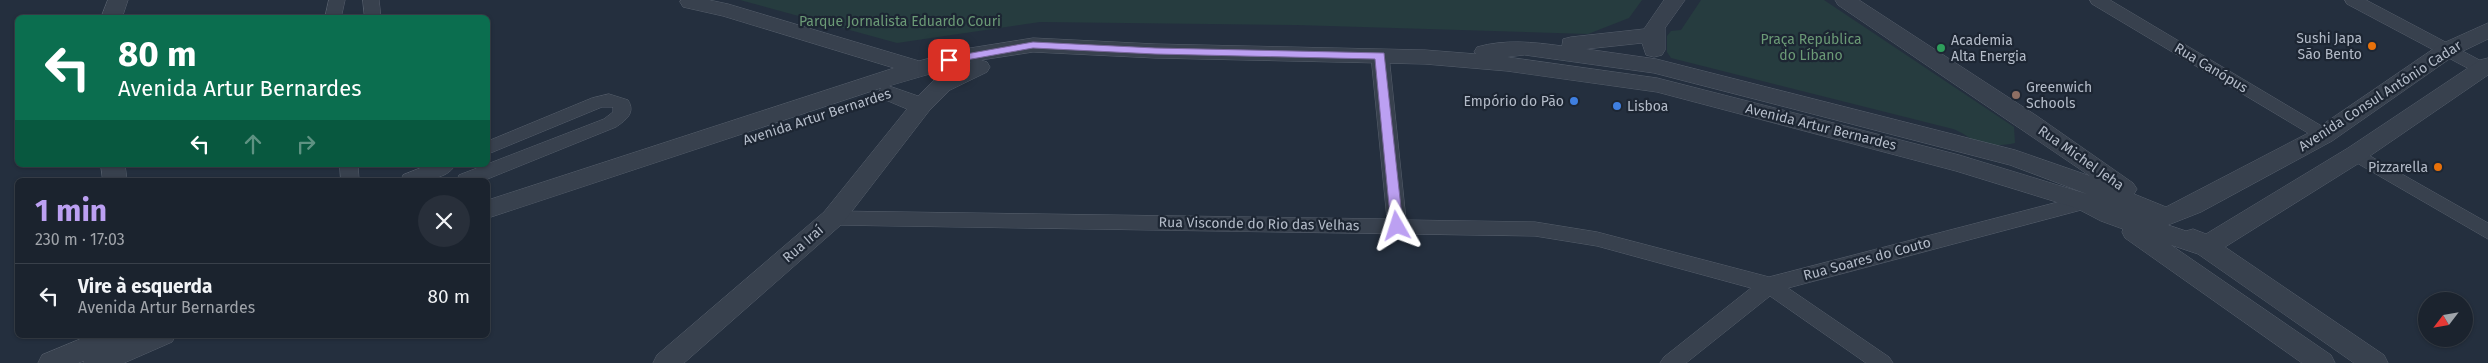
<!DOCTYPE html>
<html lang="pt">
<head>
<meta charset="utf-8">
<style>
	:root { --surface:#1b232e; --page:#282f3a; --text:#f1f3f6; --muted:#a0a4aa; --line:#39404a; --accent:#bca0f2 }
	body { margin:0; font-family:"Fira Sans",sans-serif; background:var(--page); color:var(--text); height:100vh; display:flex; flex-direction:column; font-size:19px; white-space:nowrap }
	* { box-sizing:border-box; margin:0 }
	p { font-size:16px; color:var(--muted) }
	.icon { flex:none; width:28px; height:28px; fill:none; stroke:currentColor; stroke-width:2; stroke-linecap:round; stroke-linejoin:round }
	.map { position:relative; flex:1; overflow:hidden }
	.sheet { position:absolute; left:15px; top:178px; width:475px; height:160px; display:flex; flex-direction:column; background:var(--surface); border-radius:8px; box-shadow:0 1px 4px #0004,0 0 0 1px var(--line) }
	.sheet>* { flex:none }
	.hud { position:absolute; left:15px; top:15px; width:475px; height:152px; border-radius:8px; box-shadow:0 1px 4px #0004,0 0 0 1px var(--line); background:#0b6e4f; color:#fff; overflow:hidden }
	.needle { width:32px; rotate:239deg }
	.buttons { position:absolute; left:2418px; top:292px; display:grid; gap:10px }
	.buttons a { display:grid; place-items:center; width:55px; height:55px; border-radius:50%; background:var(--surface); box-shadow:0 1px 4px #0004,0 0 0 1px var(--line); font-size:25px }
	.pin { position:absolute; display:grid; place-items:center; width:42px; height:42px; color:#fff; margin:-21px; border-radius:10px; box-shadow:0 2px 8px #0006 }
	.me { position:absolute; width:55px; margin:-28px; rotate:354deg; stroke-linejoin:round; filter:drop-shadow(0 0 4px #0008) }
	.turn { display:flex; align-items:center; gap:18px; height:105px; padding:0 20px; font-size:22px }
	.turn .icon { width:65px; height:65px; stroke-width:2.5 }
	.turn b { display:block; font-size:35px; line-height:42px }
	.lanes { display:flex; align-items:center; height:48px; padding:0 20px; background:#0003; justify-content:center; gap:25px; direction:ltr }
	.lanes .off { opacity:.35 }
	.round { display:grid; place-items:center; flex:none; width:52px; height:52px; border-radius:26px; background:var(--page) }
	.headline { display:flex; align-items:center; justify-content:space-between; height:85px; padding:0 20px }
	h1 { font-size:30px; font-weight:700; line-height:38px; color:var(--accent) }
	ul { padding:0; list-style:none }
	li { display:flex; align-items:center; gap:15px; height:65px; padding:0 20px; border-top:1px solid var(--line) }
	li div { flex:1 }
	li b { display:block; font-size:19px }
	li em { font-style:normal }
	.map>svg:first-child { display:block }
	.green { fill:#263c3f }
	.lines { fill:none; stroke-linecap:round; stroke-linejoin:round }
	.minor-casing { stroke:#565f6c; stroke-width:1 }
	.tertiary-casing { stroke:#565f6c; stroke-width:1 }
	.minor { fill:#38414e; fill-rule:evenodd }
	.tertiary { fill:#38414e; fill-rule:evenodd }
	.route { fill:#bca0f2; stroke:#7a689d }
	.food-dot { fill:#e8710a; stroke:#1d2633; stroke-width:2 }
	.leisure-dot { fill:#2e9e5b; stroke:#1d2633; stroke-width:2 }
	.education-dot { fill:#8d6e63; stroke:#1d2633; stroke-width:2 }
	.shop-dot { fill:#3f7fe0; stroke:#1d2633; stroke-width:2 }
	.labels { text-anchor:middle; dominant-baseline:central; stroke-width:4.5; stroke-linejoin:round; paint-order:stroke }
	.park-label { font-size:14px; fill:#6b9a76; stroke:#1d2633 }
	.poi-label { font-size:14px; fill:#b4bcc9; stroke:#1d2633; text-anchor:end }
	.street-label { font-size:14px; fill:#b4bcc9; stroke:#1d2633 }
</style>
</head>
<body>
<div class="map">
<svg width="2488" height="363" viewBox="0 0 2488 363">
	<rect width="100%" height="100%" fill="#242f3e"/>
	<!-- green -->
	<g class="green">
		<polygon points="740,0 1642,0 1629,18 1588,34 1296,25 1040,22 897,43"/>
		<path d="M 1701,0 L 1824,0 L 2014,127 L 2015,143 C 2002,146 1982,147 1971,139 C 1964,134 1961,132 1953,129 L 1671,58 L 1667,52 L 1667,36 L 1671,31 L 1681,30 Z"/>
	</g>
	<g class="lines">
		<!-- minor casing -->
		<g class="minor-casing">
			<g id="minor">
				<polygon points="329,0 345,0 341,18 325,18"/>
				<polygon points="363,0 379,0 381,18 365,18"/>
				<polygon points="2090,0 2110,0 2330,131 2333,135 2330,139 2324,141 2318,139 2092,4"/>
				<polygon points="2345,0 2366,0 2487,64 2488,71 2481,74 2475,72 2347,4"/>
				<polygon points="1380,50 1386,52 1389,56 1406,220 1535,222 1597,232 1769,277 2085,195 2092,197 2095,202 2092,207 2085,209 1788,288 1889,357 1893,363 1866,363 1770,296 1686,363 1660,363 1664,357 1751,288 1597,246 1535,236 833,225 826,223 823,218 826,213 833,211 1387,219 1371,56 1374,52"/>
				<path d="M 609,94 L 628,100 C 636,113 626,120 616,127 L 485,180 L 457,180 L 459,175 L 604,119 L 613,112 L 613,107 L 602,107 L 488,154 L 488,141 L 592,98 Z"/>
				<polygon points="2356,148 2488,223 2488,239 2350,159 2347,154 2350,149"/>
				<polygon points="340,165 358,165 359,180 341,180"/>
				<path d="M 428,165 L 455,165 C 446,182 417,180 401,180 L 403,175 Z"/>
			</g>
		</g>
		<!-- tertiary casing -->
		<g class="tertiary-casing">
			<g id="tertiary">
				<polygon points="108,0 128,0 122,18 101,18"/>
				<path d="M 681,0 L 709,0 L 728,4 L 919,61 L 964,49 L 1033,38 L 1155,44 L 1425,50 L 1476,54 L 1474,52 L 1477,47 C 1505,39 1533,42 1562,46 L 1563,39 L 1571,37 L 1644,29 L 1664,0 L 1685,0 L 1665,28 L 1665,50 L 1662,55 L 1654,57 L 1646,55 L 1642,43 L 1586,49 L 1656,59 L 2015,150 L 2090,176 L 1838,5 L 1835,0 L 1859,0 L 2037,116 L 2133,183 L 2137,189 L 2134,194 L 2166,207 L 2316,129 L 2439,45 L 2488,23 L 2488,39 L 2455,55 L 2332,141 L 2201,212 L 2168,225 L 2186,231 L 2193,229 L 2206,234 L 2348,148 L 2480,60 L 2488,58 L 2488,75 L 2364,160 L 2225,247 L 2384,355 L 2388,363 L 2354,363 L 2198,254 L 2171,245 L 2331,355 L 2335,363 L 2302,363 L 2125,238 L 2122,232 L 2123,229 L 2101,221 L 2076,208 L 1956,171 L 1657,92 L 1507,71 L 1425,64 L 1155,58 L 1033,52 L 981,60 L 987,62 L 990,67 L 987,72 L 950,90 L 929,111 L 842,224 L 684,363 L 653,363 L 657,355 L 824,212 L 907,109 L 881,98 L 878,93 L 881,88 L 488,218 L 488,200 L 894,68 L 723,16 L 683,7 L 680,2 ZM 1525,55 L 1654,73 L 2010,165 L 2087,194 L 1959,155 L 1657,78 L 1507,57 ZM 971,62 L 934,80 L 918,96 L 889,86 Z"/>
				<polygon points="101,165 125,165 127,180 103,180"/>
				<polygon points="90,335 130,335 129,338 136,335 176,335 172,342 124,363 83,363 84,361 78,363 38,363 42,355"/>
			</g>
		</g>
		<!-- minor -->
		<use href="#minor" class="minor"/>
		<!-- tertiary -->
		<use href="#tertiary" class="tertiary"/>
	</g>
	<!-- route -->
	<polygon class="route" points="1033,42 1155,48 1384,53 1403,226 1397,231 1391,226 1375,59 1155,54 1033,48 949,63 944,60 949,57"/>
	<!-- markers -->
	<g class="food-dot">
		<circle cx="2372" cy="46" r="5"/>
		<circle cx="2438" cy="167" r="5"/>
	</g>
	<circle class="leisure-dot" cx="1941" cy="48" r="5"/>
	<circle class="education-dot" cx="2016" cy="95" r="5"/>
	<g class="shop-dot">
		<circle cx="1574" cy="101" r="5"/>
		<circle cx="1617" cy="106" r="5"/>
	</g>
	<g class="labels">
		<!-- park labels -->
		<g class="park-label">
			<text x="900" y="21">Parque Jornalista Eduardo Couri</text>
			<text x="1811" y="39">Praça República<tspan x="1811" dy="16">do Líbano</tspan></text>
		</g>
		<!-- poi labels -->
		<g class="poi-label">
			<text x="2362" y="38">Sushi Japa<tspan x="2362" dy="16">São Bento</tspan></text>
			<text x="1951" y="40" text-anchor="start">Academia<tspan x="1951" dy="16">Alta Energia</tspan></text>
			<text x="2026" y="87" text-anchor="start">Greenwich<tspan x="2026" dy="16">Schools</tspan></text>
			<text x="1564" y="101">Empório do Pão</text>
			<text x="1627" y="106" text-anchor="start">Lisboa</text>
			<text x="2428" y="167">Pizzarella</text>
		</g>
		<!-- street labels -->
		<g class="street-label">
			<text transform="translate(2211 68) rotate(31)">Rua Canópus</text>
			<text transform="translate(2380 96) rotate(-33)">Avenida Consul Antônio Cadar</text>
			<text transform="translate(817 117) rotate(-18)">Avenida Artur Bernardes</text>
			<text transform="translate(1821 127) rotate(14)">Avenida Artur Bernardes</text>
			<text transform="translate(2081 158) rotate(35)">Rua Michel Jeha</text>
			<text transform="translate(1259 224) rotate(1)">Rua Visconde do Rio das Velhas</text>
			<text transform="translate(803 244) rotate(-41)">Rua Iraí</text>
			<text transform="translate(1867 259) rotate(-15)">Rua Soares do Couto</text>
		</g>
	</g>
</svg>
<div class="buttons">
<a><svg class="needle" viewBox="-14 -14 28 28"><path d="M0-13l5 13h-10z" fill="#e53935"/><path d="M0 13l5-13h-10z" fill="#a0a4aa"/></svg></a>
</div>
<div class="pin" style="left:949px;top:60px;background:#d93025"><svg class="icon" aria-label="arrive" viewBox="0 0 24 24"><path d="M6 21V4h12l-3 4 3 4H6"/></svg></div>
<svg class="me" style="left:1397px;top:226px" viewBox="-20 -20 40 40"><path d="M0-17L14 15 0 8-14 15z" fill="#bca0f2" stroke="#fff" stroke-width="4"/></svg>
<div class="hud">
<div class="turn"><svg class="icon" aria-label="left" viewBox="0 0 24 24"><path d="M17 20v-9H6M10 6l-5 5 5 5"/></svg><div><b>80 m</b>Avenida Artur Bernardes</div></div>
<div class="lanes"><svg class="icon" aria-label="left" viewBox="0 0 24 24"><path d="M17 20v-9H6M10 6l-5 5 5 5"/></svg><svg class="icon off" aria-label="ahead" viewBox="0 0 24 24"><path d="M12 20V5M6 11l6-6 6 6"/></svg><svg class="icon off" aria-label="right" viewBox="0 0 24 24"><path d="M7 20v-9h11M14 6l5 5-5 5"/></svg></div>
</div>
<section class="sheet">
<div class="headline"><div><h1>1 min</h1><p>230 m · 17:03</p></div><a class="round"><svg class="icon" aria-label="close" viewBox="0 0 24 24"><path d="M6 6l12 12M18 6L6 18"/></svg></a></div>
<ul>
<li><svg class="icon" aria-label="left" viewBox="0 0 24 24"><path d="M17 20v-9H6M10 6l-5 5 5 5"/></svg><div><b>Vire à esquerda</b><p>Avenida Artur Bernardes</p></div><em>80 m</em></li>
</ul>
</section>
</div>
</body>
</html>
